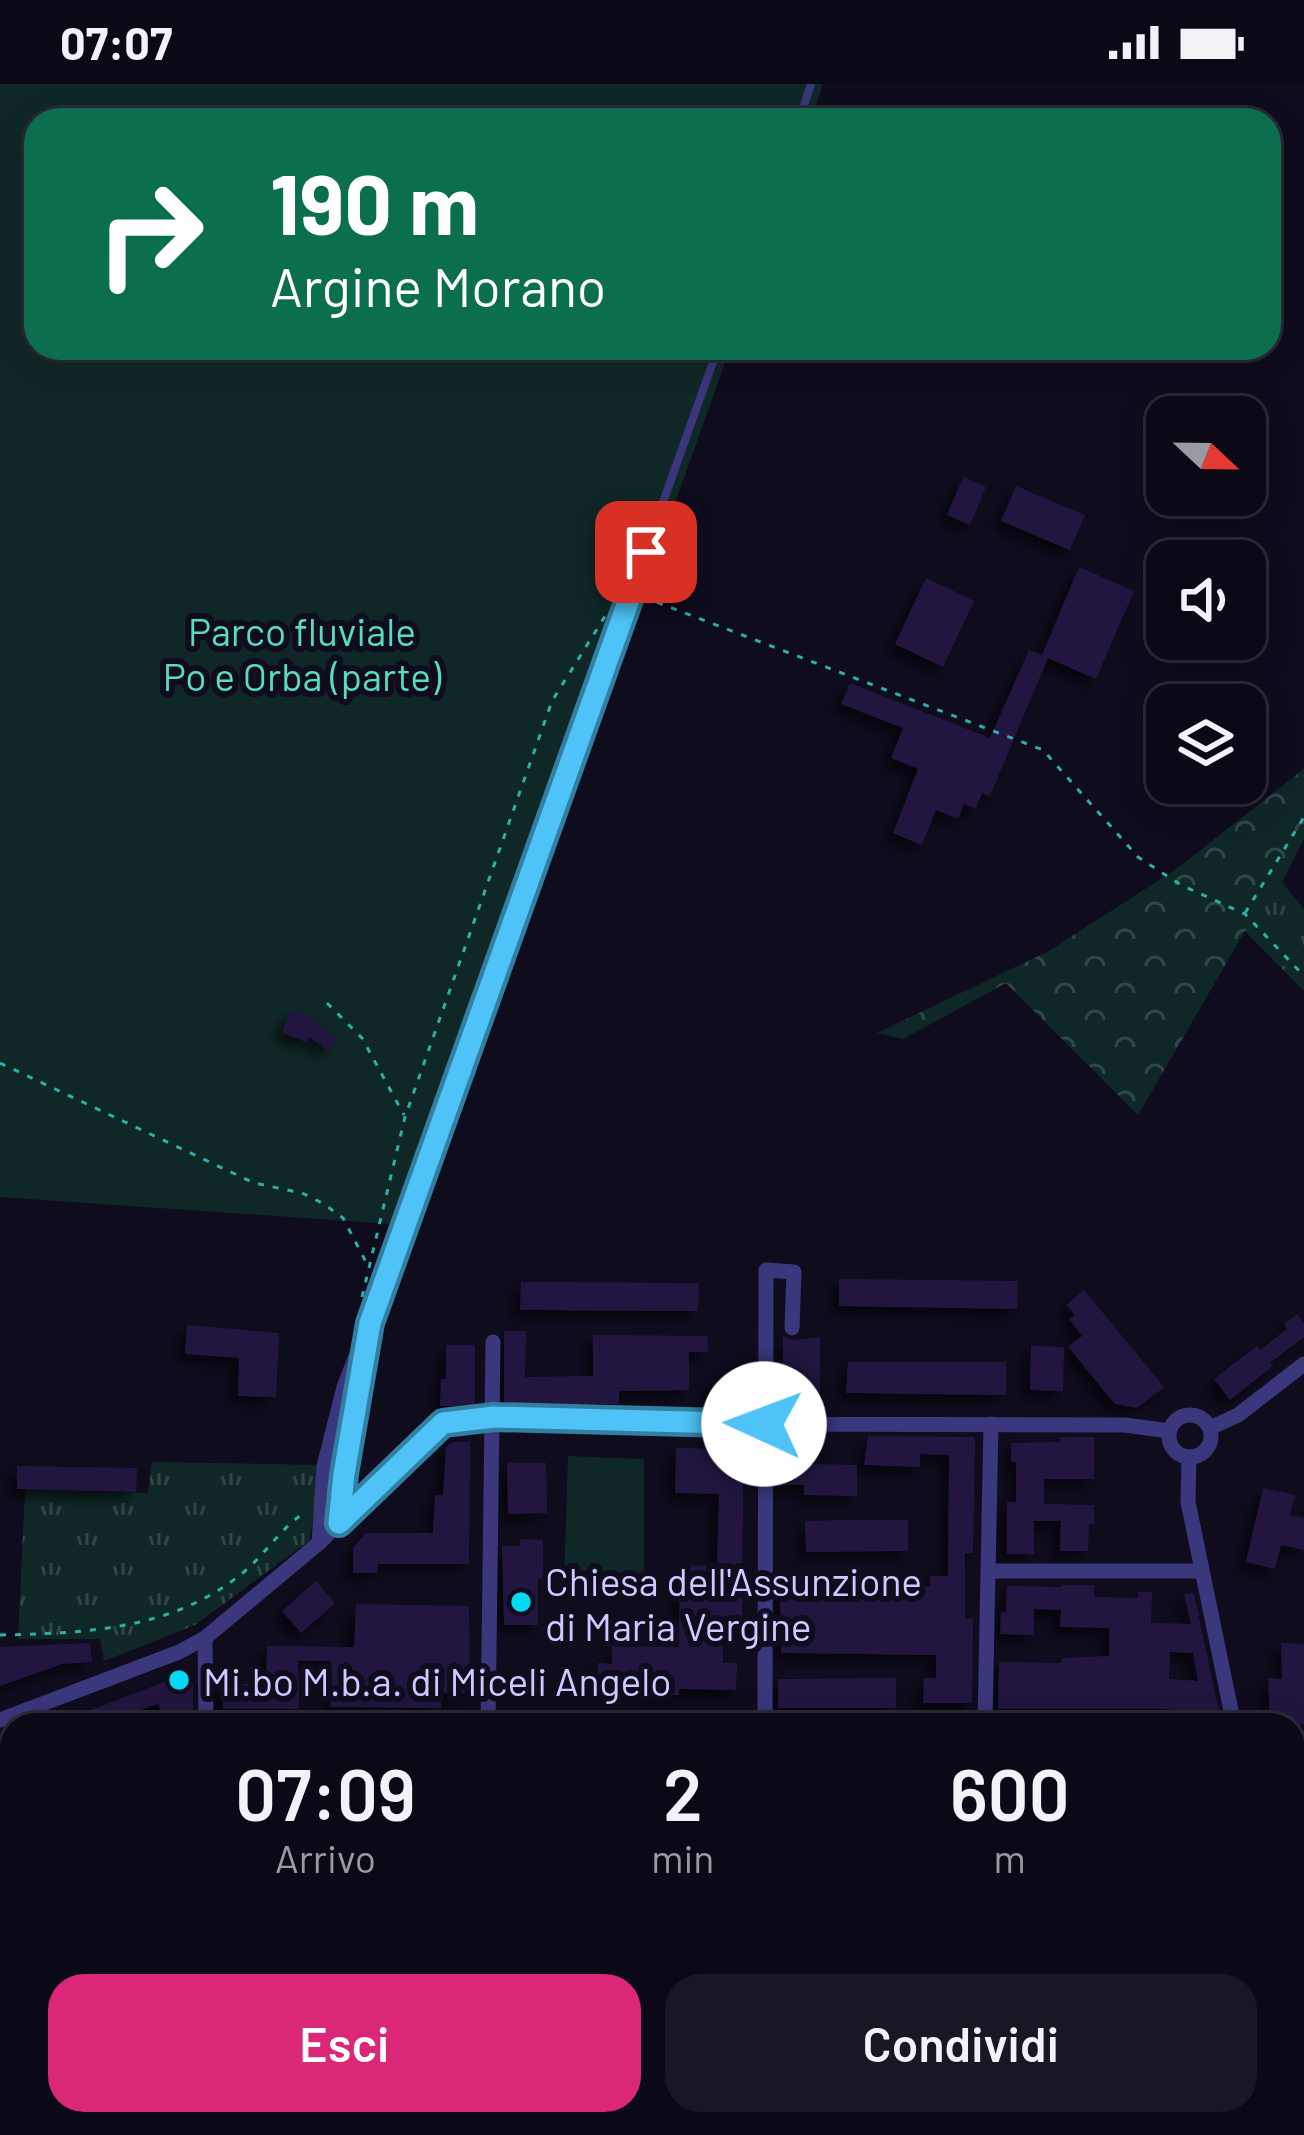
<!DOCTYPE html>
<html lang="it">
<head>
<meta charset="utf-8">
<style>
	:root { --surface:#0b0916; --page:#191723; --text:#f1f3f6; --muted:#9a9aa1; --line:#2b2a35; --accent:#db2777 }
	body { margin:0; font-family:Barlow,sans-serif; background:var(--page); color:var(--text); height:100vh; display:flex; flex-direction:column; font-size:45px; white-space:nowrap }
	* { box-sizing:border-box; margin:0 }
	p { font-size:39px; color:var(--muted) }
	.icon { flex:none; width:66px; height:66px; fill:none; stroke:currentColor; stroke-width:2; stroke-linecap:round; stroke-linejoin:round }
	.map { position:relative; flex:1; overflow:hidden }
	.side { position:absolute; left:0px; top:1629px; width:1305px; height:423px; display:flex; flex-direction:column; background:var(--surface); border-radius:36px 36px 0 0; box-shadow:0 6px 30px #0003,0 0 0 3px var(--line) }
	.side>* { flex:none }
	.hud { position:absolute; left:24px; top:24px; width:1257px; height:252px; border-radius:36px; box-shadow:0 6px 30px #0003,0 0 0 3px var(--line); background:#0b6e4f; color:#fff; overflow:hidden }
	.needle { width:78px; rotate:112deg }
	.buttons { position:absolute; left:1146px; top:312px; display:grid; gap:24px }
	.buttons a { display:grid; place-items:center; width:120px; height:120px; border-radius:24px; background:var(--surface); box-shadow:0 6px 30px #0003,0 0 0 3px var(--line); font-size:60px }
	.pin { position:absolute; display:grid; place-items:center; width:102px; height:102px; color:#fff; margin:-51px; border-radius:24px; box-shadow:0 6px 18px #0006 }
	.me { position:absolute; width:132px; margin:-66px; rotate:272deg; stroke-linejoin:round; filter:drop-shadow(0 0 9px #0008) }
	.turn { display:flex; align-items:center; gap:42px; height:252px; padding:0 48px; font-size:54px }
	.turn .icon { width:156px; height:156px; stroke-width:2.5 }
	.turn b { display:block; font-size:84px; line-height:102px }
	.eta { display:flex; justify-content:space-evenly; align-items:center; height:204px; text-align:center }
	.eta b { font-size:72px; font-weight:600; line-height:84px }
	.action { display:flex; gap:24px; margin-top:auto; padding:24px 48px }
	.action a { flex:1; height:138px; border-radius:36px; background:var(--accent); color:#fff; font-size:48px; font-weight:600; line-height:138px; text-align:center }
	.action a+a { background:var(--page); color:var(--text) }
	.status { display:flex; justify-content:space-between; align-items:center; height:84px; padding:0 60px; background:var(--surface); direction:ltr }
	.status svg { height:33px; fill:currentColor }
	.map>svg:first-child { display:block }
	.grass { fill:url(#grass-tufts) }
	.forest { fill:url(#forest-crowns) }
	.park { fill:#0f2827 }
	.building { fill:#20183f; fill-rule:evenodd; filter:url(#shadow) }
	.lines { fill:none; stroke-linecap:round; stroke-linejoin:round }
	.path { stroke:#2eaea7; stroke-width:3; stroke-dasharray:6 9; stroke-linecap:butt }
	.lane { stroke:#3a377d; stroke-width:8 }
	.street { stroke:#3a377d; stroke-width:15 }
	.primary { stroke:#be51fe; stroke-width:24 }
	.route-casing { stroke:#337fa1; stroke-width:30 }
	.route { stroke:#4fc3f7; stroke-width:21 }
	.poi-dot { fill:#02d9f2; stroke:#0f0c1e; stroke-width:4.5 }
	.labels { text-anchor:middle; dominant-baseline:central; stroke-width:12; stroke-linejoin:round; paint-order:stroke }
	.park-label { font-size:39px; fill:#57ddbc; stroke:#0f0c1e }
	.poi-label { font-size:39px; fill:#d0c9ff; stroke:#0f0c1e; text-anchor:start }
</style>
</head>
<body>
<div class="status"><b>07:07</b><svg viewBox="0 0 49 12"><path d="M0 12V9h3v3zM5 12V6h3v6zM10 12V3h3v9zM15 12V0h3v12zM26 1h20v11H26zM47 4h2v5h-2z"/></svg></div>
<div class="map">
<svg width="1304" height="2051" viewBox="0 0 1304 2051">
	<defs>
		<pattern id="grass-tufts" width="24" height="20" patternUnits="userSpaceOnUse" patternTransform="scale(3)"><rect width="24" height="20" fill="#0f2827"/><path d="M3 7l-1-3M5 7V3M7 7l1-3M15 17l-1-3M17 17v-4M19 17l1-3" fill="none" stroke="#314647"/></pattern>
		<pattern id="forest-crowns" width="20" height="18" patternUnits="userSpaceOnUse" patternTransform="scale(3)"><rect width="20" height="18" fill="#0f2827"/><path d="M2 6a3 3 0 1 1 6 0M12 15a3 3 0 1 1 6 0" fill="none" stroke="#314647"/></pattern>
		<filter id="shadow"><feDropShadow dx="-8" dy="8" stdDeviation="6" flood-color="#0009"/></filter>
	</defs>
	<rect width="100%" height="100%" fill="#0f0c1e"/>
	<!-- grass -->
	<g class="grass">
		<polygon points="1282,798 1304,825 1304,907 1245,847"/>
		<polygon points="152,1378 322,1381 309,1457 195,1541 104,1577 100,1555 18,1555 25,1406 148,1409"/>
	</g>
	<!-- forest -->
	<polygon class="forest" points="1304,685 1304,755 1282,798 1245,847 1138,1031 1006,899 903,955 877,949 1047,868 1175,786"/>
	<!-- park -->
	<g class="park">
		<polygon points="0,0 823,0 811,36 36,36 36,264 730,264 420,1142 0,1113"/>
		<polygon points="568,1372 644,1375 644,1502 564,1501"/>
		<rect x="775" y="2040" width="161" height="11"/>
	</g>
	<!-- building -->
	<g class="building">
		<polygon points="963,393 986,403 970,441 947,431"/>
		<polygon points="1016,402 1085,431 1070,466 1001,437"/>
		<polygon points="1079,483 1134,507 1096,595 1048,574 990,712 982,709 976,725 964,720 958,735 936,726 922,761 893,749 918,685 891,674 903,644 841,620 850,599 990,654 1029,566 1042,571"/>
		<polygon points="926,494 974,517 943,583 895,560"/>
		<polygon points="291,926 316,935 315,938 337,955 328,967 309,952 307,958 282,949"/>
		<polygon points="839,1195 1018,1197 1017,1225 839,1222"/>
		<polygon points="521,1198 699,1199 698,1227 520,1226"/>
		<polygon points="1084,1206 1164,1303 1137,1324 1115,1320 1068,1263 1082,1252 1069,1235 1075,1231 1066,1221"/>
		<polygon points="1297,1230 1304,1239 1304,1253 1270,1279 1273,1282 1230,1316 1214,1295 1257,1262 1260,1266 1287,1245 1284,1240"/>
		<polygon points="187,1241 279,1249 276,1313 238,1312 239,1274 185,1270"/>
		<polygon points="504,1247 526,1247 525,1293 593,1292 593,1251 707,1252 708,1268 689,1268 689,1306 619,1307 619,1320 504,1320"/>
		<polygon points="783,1253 793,1256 820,1253 820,1319 783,1319"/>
		<polygon points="446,1261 475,1261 475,1322 440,1322 441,1295 446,1295"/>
		<polygon points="1031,1262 1064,1263 1063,1307 1030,1306"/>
		<polygon points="848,1278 1006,1278 1006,1311 846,1309"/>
		<polygon points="722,1292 752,1292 751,1321 710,1320 710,1306 721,1305"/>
		<polygon points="868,1352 975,1353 973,1469 965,1469 965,1535 973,1535 972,1619 923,1619 924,1594 936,1594 936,1571 781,1569 780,1507 930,1502 930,1492 948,1492 949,1371 920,1370 920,1383 864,1381"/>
		<polygon points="1060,1353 1094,1353 1094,1395 1044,1395 1044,1420 1094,1421 1094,1440 1089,1440 1088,1467 1060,1467 1061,1437 1034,1437 1034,1470 1007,1470 1007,1418 1016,1418 1016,1378 1011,1378 1011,1359 1060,1358"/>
		<polygon points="780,1356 806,1357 806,1380 857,1381 857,1412 804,1411 804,1401 779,1401"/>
		<polygon points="453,1358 470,1358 469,1480 378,1480 377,1489 353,1489 353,1464 366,1449 433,1449 435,1411 443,1411 446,1363"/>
		<polygon points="676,1364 732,1365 732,1386 743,1387 742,1545 723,1545 723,1579 737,1579 736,1606 679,1605 679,1611 655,1611 655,1606 597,1606 598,1579 612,1580 612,1562 678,1563 681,1482 717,1481 719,1410 675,1409"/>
		<polygon points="507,1379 546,1379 547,1429 508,1430"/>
		<polygon points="17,1382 137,1384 136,1408 17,1405"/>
		<polygon points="1263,1404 1295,1411 1290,1431 1304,1434 1304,1466 1281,1461 1275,1485 1246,1478"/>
		<polygon points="850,1436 908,1436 908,1467 806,1468 805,1437"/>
		<polygon points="520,1455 543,1456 543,1495 538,1495 538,1541 504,1541 502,1462 520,1462"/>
		<polygon points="316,1497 335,1519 301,1549 282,1527"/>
		<path d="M 1062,1501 L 1094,1501 L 1094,1513 L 1138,1514 L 1138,1508 L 1152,1508 L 1151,1539 L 1191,1540 L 1184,1510 L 1194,1509 L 1219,1628 L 1160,1625 L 998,1625 L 999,1578 L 1061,1579 L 1062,1574 L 1109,1572 L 1109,1544 L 1060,1543 L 1061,1526 L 1034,1525 L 1034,1551 L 1000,1550 L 1001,1528 L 1006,1528 L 1007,1502 L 1062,1503 ZM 1170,1568 L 1193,1569 L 1198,1597 L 1169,1595 Z"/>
		<polygon points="356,1520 469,1522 470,1609 441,1609 441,1624 330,1623 331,1577 298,1577 299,1625 223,1625 223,1600 266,1600 267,1562 354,1563"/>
		<polygon points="90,1559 92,1578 62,1580 0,1602 0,1563"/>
		<polygon points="1281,1559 1304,1560 1304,1641 1270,1641 1268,1594 1282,1595"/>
		<polygon points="185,1590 193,1596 193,1641 169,1641 169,1628 162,1630 158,1620 137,1627 136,1641 52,1641"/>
		<polygon points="896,1594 896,1624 778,1624 778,1595"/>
	</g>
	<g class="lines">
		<!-- path -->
		<g class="path">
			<polyline points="643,513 1043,666 1138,773 1181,801 1245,830 1304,892"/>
			<polyline points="1245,829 1304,733"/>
			<polyline points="327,919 362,954 404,1031"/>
			<polyline points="0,979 254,1099 302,1109 324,1120 343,1134 367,1180"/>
			<polyline points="362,1213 405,1033 552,617 609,526"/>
			<path d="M 0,1551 C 87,1549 175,1546 245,1487 C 266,1469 281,1444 304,1429"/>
			<polyline points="888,2040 892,2051"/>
			<polyline points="781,2046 796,2040"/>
		</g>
		<!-- lane -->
		<g class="lane">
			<polyline points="799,36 811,0"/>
			<polyline points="376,1222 718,264"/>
		</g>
		<!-- street -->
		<g class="street">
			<circle cx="1190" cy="1352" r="21"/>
			<polyline points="1210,1344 1238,1331 1304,1280"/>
			<polyline points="1189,1373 1188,1418 1234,1641"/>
			<polyline points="339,1439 344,1390 369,1253"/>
			<polyline points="319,1459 324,1382 344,1303 375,1223"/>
			<polyline points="988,1487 1201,1487"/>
			<polyline points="205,1554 206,1641"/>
			<polyline points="0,1636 179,1568 205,1554 319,1459 443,1339 493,1332 764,1340 1125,1341 1169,1347"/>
			<polyline points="206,1637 765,1636 1234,1640"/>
			<polyline points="985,1638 991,1340"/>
			<polyline points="488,1641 493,1258"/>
			<polyline points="765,1641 766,1186 794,1188 792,1244"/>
			<polyline points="206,2051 206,2040"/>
			<polyline points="486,2051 486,2040"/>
			<polyline points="764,2051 764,2040"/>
			<polyline points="1266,2051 1267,2040"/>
		</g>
		<!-- primary -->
		<g class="primary">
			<polyline points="0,1932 12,1932"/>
			<polyline points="1293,1941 1304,1941"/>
		</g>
	</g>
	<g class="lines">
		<!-- route casing -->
		<g class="route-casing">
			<polyline id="route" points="646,468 370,1239 344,1390 339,1439 443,1339 494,1333 764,1340"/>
		</g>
		<!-- route -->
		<use href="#route" class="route"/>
	</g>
	<!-- markers -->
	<g class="poi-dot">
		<circle cx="521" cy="1518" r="12"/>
		<circle cx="179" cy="1596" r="12"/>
	</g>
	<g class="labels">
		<!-- park labels -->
		<g class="park-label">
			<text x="302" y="546">Parco fluviale<tspan x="302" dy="45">Po e Orba (parte)</tspan></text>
		</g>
		<!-- poi labels -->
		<g class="poi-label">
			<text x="545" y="1496">Chiesa dell'Assunzione<tspan x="545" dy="45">di Maria Vergine</tspan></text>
			<text x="203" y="1596">Mi.bo M.b.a. di Miceli Angelo</text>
		</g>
	</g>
</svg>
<div class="buttons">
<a><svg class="needle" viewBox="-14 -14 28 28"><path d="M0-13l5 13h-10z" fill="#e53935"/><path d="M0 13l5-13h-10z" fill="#9a9aa1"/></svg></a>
<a><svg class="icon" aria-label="sound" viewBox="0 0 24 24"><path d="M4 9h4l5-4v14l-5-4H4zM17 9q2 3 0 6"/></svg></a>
<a><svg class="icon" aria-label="layers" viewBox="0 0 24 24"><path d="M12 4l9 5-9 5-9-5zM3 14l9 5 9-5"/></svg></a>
</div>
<div class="pin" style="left:646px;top:468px;background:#d93025"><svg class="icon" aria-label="arrive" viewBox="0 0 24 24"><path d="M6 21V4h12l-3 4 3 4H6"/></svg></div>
<svg class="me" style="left:764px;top:1340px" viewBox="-20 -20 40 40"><circle r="19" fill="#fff"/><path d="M0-13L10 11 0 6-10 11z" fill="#4fc3f7"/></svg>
<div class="hud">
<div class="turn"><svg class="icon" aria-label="right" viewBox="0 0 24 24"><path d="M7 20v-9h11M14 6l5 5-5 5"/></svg><div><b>190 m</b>Argine Morano</div></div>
</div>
<section class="side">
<div class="eta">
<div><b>07:09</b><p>Arrivo</p></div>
<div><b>2</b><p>min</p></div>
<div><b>600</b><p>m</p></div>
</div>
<div class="action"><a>Esci</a><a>Condividi</a></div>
</section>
</div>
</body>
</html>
